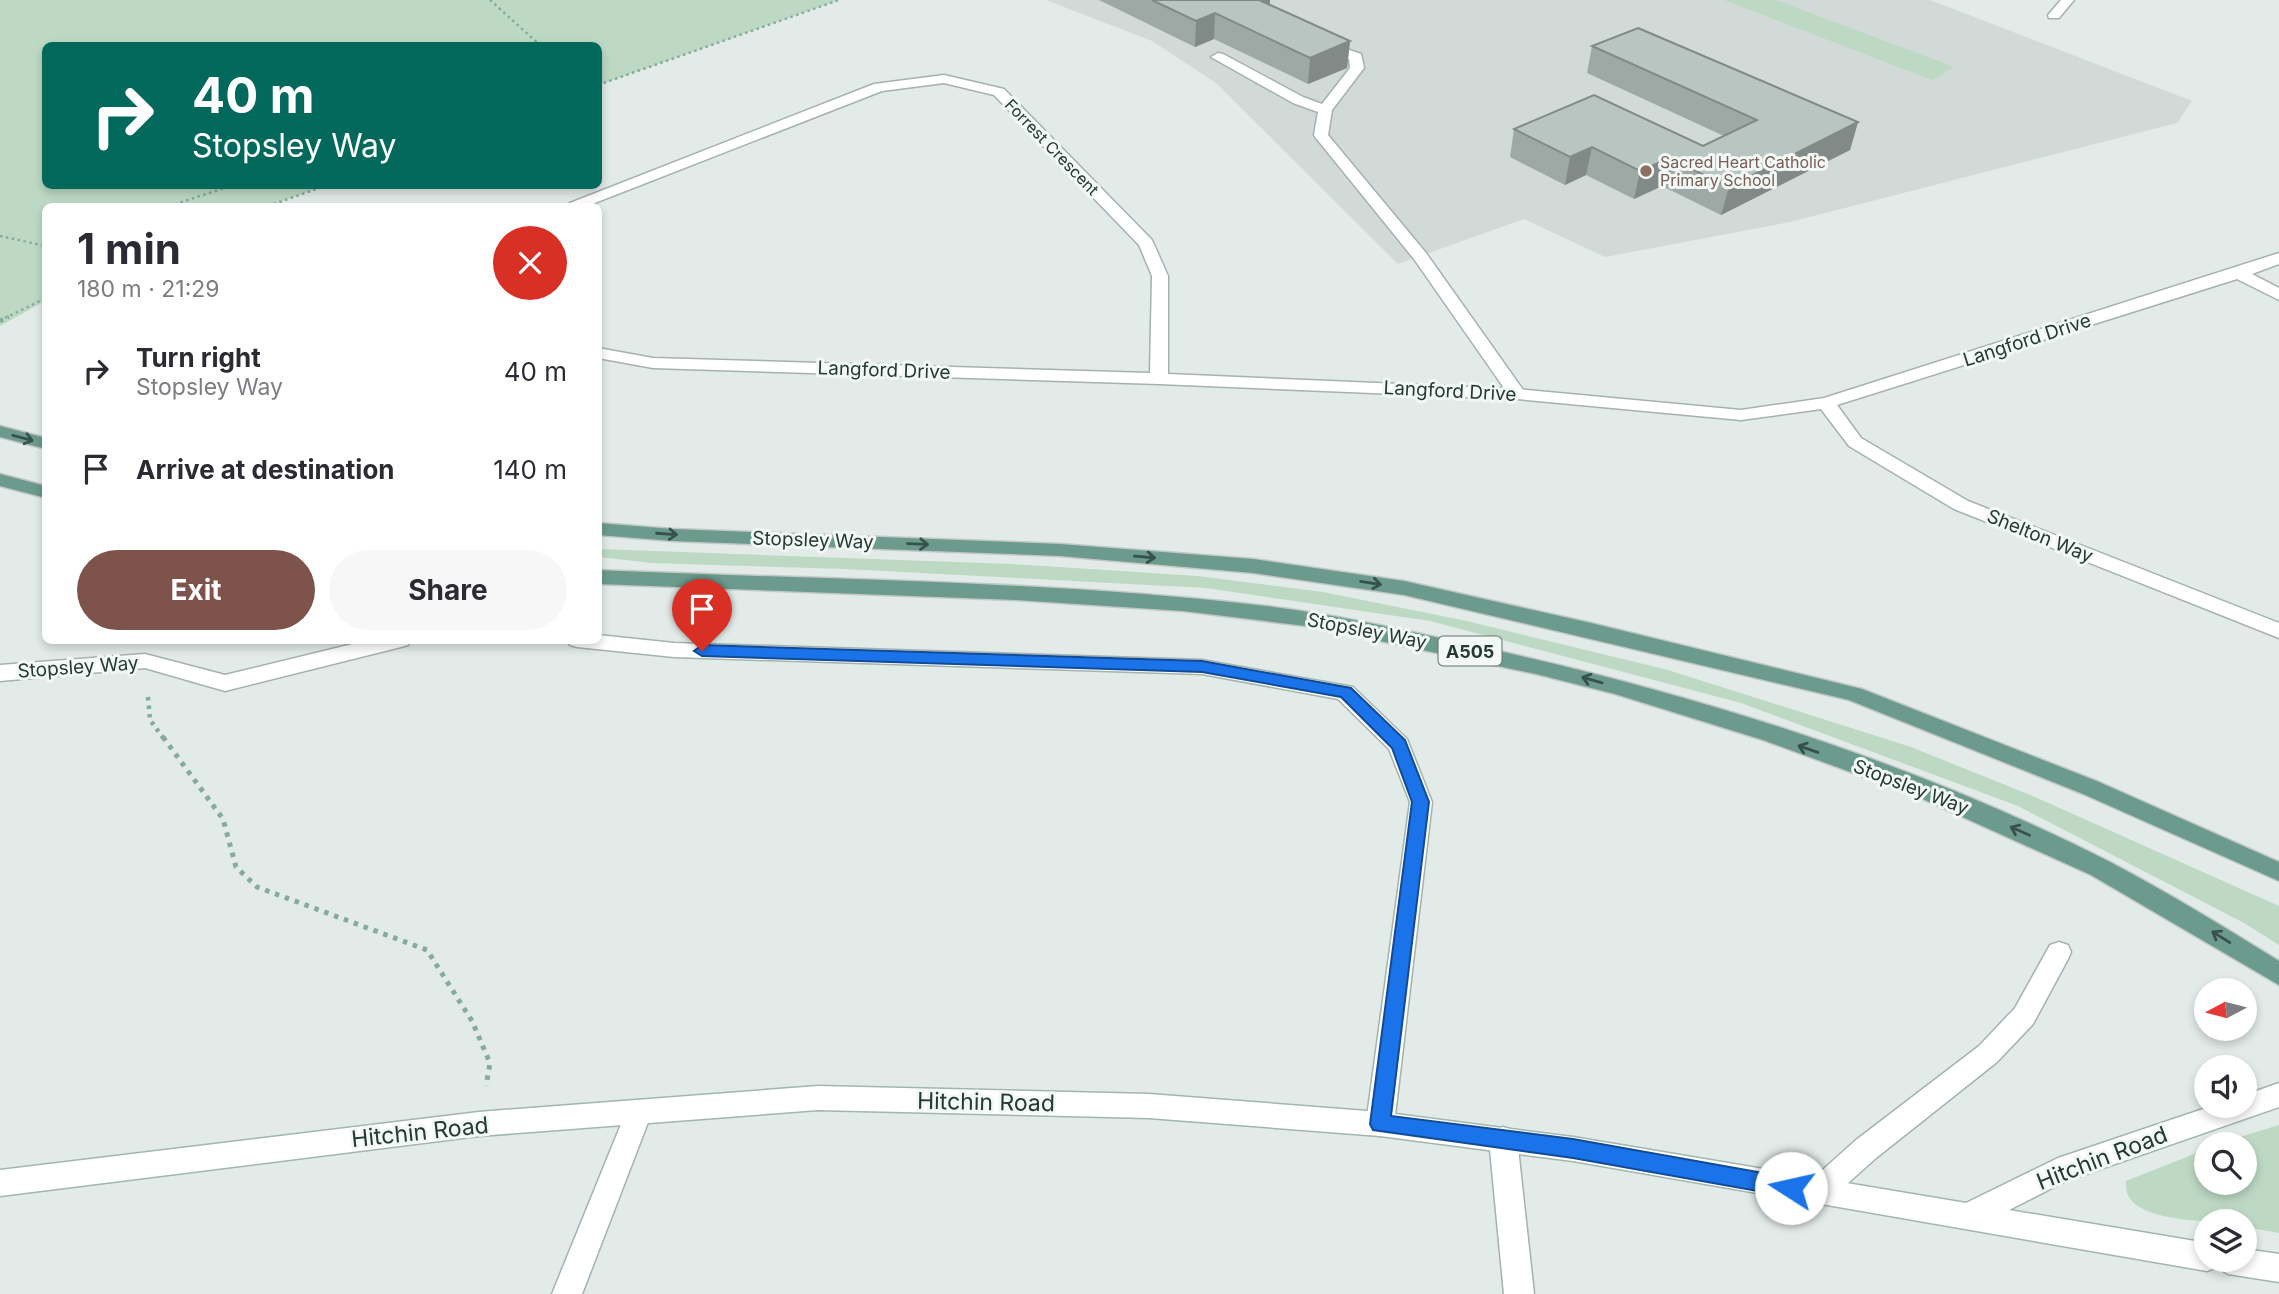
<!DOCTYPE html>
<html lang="en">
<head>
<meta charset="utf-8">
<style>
	:root { --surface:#fff; --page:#f7f7f7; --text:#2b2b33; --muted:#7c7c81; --accent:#7e534b }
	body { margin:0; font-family:Inter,sans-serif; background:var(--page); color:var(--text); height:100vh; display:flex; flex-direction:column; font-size:26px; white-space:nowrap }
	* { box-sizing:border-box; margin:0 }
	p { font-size:23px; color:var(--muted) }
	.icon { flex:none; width:38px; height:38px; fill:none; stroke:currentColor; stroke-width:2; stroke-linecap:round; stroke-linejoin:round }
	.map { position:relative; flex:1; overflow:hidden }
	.drawer { position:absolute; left:42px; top:203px; width:560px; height:441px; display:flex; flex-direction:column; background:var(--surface); border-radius:10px; box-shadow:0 4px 10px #0003 }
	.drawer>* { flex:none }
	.top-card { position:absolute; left:42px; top:42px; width:560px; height:147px; border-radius:10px; box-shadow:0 4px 10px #0003; background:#00695c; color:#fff; overflow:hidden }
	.needle { width:46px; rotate:263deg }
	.tools { position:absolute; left:2194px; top:978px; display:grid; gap:14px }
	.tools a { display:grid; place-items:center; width:63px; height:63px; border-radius:50%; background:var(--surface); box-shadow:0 4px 10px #0003; font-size:35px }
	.pin { position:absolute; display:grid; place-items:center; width:60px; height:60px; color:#fff; margin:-72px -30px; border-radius:50% 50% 50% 0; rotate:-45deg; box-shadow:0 0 7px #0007 }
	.pin .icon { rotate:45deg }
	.me { position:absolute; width:77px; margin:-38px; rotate:280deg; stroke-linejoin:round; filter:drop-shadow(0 0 5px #0008) }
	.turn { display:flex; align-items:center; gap:24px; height:147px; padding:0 35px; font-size:32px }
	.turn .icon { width:91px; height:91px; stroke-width:2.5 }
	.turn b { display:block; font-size:49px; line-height:60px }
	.round { display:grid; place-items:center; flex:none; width:74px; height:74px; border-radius:37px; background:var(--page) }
	.summary { display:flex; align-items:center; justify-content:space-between; height:119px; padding:0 35px }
	h1 { font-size:42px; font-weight:700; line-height:52px }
	.action { display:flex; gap:14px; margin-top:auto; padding:14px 35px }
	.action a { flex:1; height:80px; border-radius:42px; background:var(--accent); color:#fff; font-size:28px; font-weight:700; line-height:80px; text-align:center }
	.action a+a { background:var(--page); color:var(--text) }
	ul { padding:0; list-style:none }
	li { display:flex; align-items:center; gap:21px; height:98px; padding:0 35px }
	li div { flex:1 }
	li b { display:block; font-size:26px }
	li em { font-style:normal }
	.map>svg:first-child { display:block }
	.built { fill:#d1dad6 }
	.green { fill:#bdd9c4 }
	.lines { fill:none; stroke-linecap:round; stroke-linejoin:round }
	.lane-casing { stroke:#a5b2ad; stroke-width:3 }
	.street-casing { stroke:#a5b2ad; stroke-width:3 }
	.secondary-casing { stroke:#a2b5ae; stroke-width:3 }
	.primary-casing { stroke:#c2c8c6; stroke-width:3 }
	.path-far2 { stroke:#86ab9e; stroke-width:2.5; stroke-dasharray:2.5 3.5; stroke-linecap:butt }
	.path-far1 { stroke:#86ab9e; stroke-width:4.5; stroke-dasharray:3.5 5; stroke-linecap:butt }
	.path { stroke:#86ab9e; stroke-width:5; stroke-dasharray:4.5 6; stroke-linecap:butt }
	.lane { fill:#fff; fill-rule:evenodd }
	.street { fill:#fff; fill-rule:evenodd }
	.secondary { fill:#fff; fill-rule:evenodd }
	.primary { fill:#6c9b8e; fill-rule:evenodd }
	.wall { fill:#9ea9a5 }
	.shaded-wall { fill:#818a86 }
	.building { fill:#b8c5c0; stroke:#818a86; stroke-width:2 }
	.oneway { stroke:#36524a }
	.route { fill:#1a73e8; stroke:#114b97; stroke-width:2 }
	.education-dot { fill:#8d6e63; stroke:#f2f8f5; stroke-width:2.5 }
	.labels { text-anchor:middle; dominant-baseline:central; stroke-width:6; stroke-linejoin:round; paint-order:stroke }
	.far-street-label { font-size:16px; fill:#243a33; stroke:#f2f8f5 }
	.far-education-label { font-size:16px; fill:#785e54; stroke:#f2f8f5; text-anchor:start }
	.shield { fill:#f2f8f5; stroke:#62736d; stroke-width:2 }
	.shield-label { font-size:18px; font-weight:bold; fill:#243a33 }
	.street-label { font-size:19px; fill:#243a33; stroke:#f2f8f5 }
	.near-street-label { font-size:23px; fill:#243a33; stroke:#f2f8f5 }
</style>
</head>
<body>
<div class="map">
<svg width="2279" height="1294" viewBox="0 0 2279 1294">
	<rect width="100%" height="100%" fill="#e2ebe7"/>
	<!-- built -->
	<polygon class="built" points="1046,0 1930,0 2192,101 2177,123 1790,222 1605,257 1524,219 1398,264 1216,83 1152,41"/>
	<!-- green -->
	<g class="green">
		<polygon points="0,0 839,0 599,85 598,46 46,46 46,186 325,186 268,206 46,206 45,301 0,326"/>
		<polygon points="1724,0 1776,0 1954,67 1932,80"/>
		<polygon points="599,549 1012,564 1198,576 1323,592 1467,621 1668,670 1911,747 2035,797 2279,906 2279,945 2244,923 2018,806 1741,703 1430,621 1206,588 845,569 651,563 599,557"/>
		<path d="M 2279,1125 L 2279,1233 L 2245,1227 L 2245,1222 C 2218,1222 2144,1223 2129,1197 C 2126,1193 2126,1186 2126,1181 L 2207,1149 L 2207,1183 L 2245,1183 L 2245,1144 L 2217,1144 Z"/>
	</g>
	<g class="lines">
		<!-- lane casing -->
		<g class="lane-casing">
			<g id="lane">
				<polygon points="1323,41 1361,54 1364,68 1332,110 1328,135 1426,253 1526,394 1523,398 1511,398 1414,259 1316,138 1314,135 1318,112 1293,103 1211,57 1218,53 1223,54 1303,97 1322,104 1350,68 1349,59 1318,48 1316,45"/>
				<polygon points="1503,1127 1513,1130 1517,1139 1534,1294 1504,1294 1489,1139 1493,1130"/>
			</g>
		</g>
		<!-- street casing -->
		<g class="street-casing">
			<g id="street">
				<polygon points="2061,0 2074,0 2059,18 2049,18 2048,15"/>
				<polygon points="944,75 1004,89 1152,240 1168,276 1168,374 1517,389 1741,410 1824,398 2279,253 2279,264 2252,274 2279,288 2279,300 2237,279 1837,405 1861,438 1968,501 2279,623 2279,638 1954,509 1849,446 1821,409 1741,420 1517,399 1159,384 653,368 598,358 598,348 653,358 1150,373 1152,276 1139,245 994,95 944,83 882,91 587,206 567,206 570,203 874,84"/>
				<polygon points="598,635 674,643 1202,660 1353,687 1407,739 1432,802 1394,1124 1390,1133 1380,1136 1370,1133 1366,1124 1410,802 1389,749 1338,699 1202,674 674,657 577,647 570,645 567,640 598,640"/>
				<polygon points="369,640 411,640 408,645 401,647 225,691 145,668 0,681 0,665 145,654 225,675"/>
				<polygon points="2059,942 2068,945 2071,952 2068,959 2033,1024 1997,1062 1876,1158 1828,1201 1818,1205 1808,1201 1804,1192 1808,1183 1856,1140 1979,1046 2015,1008 2050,945"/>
				<polygon points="639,1100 649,1103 652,1112 582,1294 552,1294 626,1112 629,1103"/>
			</g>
		</g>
		<!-- secondary casing -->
		<g class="secondary-casing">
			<polygon id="secondary" points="2279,1083 2279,1107 2066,1181 2009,1210 2207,1243 2207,1260 2245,1260 2245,1249 2279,1254 2279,1282 2228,1274 2217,1267 2207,1271 1573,1161 1380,1136 1149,1118 818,1110 479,1136 0,1196 0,1170 479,1112 818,1086 1149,1094 1380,1112 1573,1137 1966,1203 2058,1158 2212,1106 2245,1106 2245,1095"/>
		</g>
		<!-- primary casing -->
		<g class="primary-casing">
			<g id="primary">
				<polygon points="0,426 46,438 46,449 0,437"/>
				<polygon points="0,474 46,486 46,498 0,486"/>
				<polygon points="598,523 673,529 1060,544 1253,559 1404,581 1591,623 1862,689 2099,782 2279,862 2279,881 2083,794 1849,700 1404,595 1253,573 1060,556 673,541 598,535"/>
				<path d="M 598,570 C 821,580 1044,580 1266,606 C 1341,615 1416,633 1490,649 C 1703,696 1918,764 2112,863 C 2169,893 2224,927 2279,961 L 2279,985 L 2091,875 L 1916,796 L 1763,740 L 1615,694 L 1536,674 L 1314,627 L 1183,611 L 1016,600 L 598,584 Z"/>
			</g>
		</g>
		<!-- path-far2 -->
		<g class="path-far2">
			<polyline points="490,0 541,46"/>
			<polyline points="598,85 839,0"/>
			<polyline points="169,206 231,186"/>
			<polyline points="268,206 325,186"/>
			<polyline points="0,236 46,246"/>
			<polyline points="5,318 46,298"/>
		</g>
		<!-- path-far1 -->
		<g class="path-far1">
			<polyline points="0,321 9,317"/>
			<polyline points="148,697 150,720 164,739"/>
		</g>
		<!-- path -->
		<polyline class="path" points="163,737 223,819 236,867 257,887 427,950 472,1021 490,1063 486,1086"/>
		<!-- lane -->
		<use href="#lane" class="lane"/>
		<!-- street -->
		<use href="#street" class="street"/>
		<!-- secondary -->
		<use href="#secondary" class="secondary"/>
		<!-- primary -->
		<use href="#primary" class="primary"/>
	</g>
	<!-- wall -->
	<g class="wall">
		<polygon points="1099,0 1270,0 1270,5 1350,41 1347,68 1308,84 1214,39 1195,47"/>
		<polygon points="1592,46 1858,122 1850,150 1721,215 1662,186 1634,199 1586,175 1565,185 1510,157 1514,129 1703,146 1724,136 1587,73"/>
	</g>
	<!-- shaded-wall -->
	<g class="shaded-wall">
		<polygon points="1241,0 1270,0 1270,6"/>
		<polygon points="1215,13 1214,39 1195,47 1196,21"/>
		<polygon points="1350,41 1347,68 1308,84 1310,58"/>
		<polygon points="1858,122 1850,150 1721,215 1729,187"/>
		<polygon points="1592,147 1586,175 1565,185 1570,157"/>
		<polygon points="1669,158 1662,186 1634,199 1640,171"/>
	</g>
	<!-- building -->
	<g class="building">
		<polygon points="1152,0 1259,0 1350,41 1310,58 1215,13 1196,21"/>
		<polygon points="1638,28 1858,122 1729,187 1669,158 1640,171 1592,147 1570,157 1514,129 1594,95 1703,146 1757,120 1592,46"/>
	</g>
	<!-- one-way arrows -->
	<defs><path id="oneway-shaft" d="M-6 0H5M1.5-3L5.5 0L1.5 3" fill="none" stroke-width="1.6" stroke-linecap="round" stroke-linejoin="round" transform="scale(1.75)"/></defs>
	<g class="oneway">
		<use href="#oneway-shaft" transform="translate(23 438) rotate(15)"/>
		<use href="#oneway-shaft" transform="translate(667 534) rotate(4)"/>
		<use href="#oneway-shaft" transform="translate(918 544) rotate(2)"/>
		<use href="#oneway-shaft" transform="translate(1145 557) rotate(5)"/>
		<use href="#oneway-shaft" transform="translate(1371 583) rotate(9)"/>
		<use href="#oneway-shaft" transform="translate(1592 680) rotate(-164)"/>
		<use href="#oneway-shaft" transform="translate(1808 749) rotate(-161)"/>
		<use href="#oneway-shaft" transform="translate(2020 831) rotate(-156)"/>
		<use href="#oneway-shaft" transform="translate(2221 937) rotate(-148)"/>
	</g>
	<!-- route -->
	<polygon class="route" points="702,645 1202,661 1351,688 1405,740 1429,802 1391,1116 1573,1139 1791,1178 1798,1181 1802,1188 1798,1194 1791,1197 1573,1158 1373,1130 1370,1124 1412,802 1392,748 1341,697 1202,672 702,656 694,651"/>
	<!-- markers -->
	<circle class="education-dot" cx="1646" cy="171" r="7"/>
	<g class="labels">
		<!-- far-street labels -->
		<g class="far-street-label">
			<text transform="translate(1052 147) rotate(46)">Forrest Crescent</text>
		</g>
		<!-- far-education labels -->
		<g class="far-education-label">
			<text x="1660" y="162">Sacred Heart Catholic<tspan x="1660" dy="18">Primary School</tspan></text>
		</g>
		<!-- shield labels -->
		<rect class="shield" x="1438.5" y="636.5" width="63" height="29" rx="5"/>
		<g class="shield-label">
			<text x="1470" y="651">A505</text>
		</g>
		<!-- street labels -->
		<g class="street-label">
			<text transform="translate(2027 340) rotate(-18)">Langford Drive</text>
			<text transform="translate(884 370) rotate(2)">Langford Drive</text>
			<text transform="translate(1450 391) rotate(3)">Langford Drive</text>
			<text transform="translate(2040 536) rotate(22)">Shelton Way</text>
			<text transform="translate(813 540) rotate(2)">Stopsley Way</text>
			<text transform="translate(1367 631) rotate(11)">Stopsley Way</text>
			<text transform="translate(78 667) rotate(-4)">Stopsley Way</text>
			<text transform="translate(1911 787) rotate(21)">Stopsley Way</text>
		</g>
		<!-- near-street labels -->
		<g class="near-street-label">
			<text transform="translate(986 1102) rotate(1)">Hitchin Road</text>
			<text transform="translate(420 1132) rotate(-6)">Hitchin Road</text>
			<text transform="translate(2102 1158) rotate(-21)">Hitchin Road</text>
		</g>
	</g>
</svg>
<div class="tools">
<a><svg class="needle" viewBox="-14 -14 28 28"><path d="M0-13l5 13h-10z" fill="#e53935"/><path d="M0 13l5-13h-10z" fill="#7c7c81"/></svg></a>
<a><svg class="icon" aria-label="sound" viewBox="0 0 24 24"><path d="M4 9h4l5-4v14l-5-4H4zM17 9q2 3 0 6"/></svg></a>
<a><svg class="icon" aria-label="search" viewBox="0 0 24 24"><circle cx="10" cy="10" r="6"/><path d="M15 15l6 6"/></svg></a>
<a><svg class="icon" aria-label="layers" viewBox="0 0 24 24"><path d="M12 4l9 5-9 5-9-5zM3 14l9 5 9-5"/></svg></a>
</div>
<div class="pin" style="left:702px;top:651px;background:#d93025"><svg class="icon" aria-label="arrive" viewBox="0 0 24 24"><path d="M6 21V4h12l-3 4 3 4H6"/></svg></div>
<svg class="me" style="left:1791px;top:1188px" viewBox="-20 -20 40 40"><circle r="19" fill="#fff"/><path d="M0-13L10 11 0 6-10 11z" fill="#1a73e8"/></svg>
<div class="top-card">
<div class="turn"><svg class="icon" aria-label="right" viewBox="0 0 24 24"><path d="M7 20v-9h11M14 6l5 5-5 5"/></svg><div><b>40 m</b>Stopsley Way</div></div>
</div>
<section class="drawer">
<div class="summary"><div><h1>1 min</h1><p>180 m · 21:29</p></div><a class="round" style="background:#d93025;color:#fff"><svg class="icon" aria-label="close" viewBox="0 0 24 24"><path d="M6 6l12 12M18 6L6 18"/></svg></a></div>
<ul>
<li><svg class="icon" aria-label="right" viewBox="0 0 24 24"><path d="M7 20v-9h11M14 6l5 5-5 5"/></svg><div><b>Turn right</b><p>Stopsley Way</p></div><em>40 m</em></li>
<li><svg class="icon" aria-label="arrive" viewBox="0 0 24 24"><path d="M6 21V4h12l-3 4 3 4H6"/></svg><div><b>Arrive at destination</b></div><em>140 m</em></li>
</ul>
<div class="action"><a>Exit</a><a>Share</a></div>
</section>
</div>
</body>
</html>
